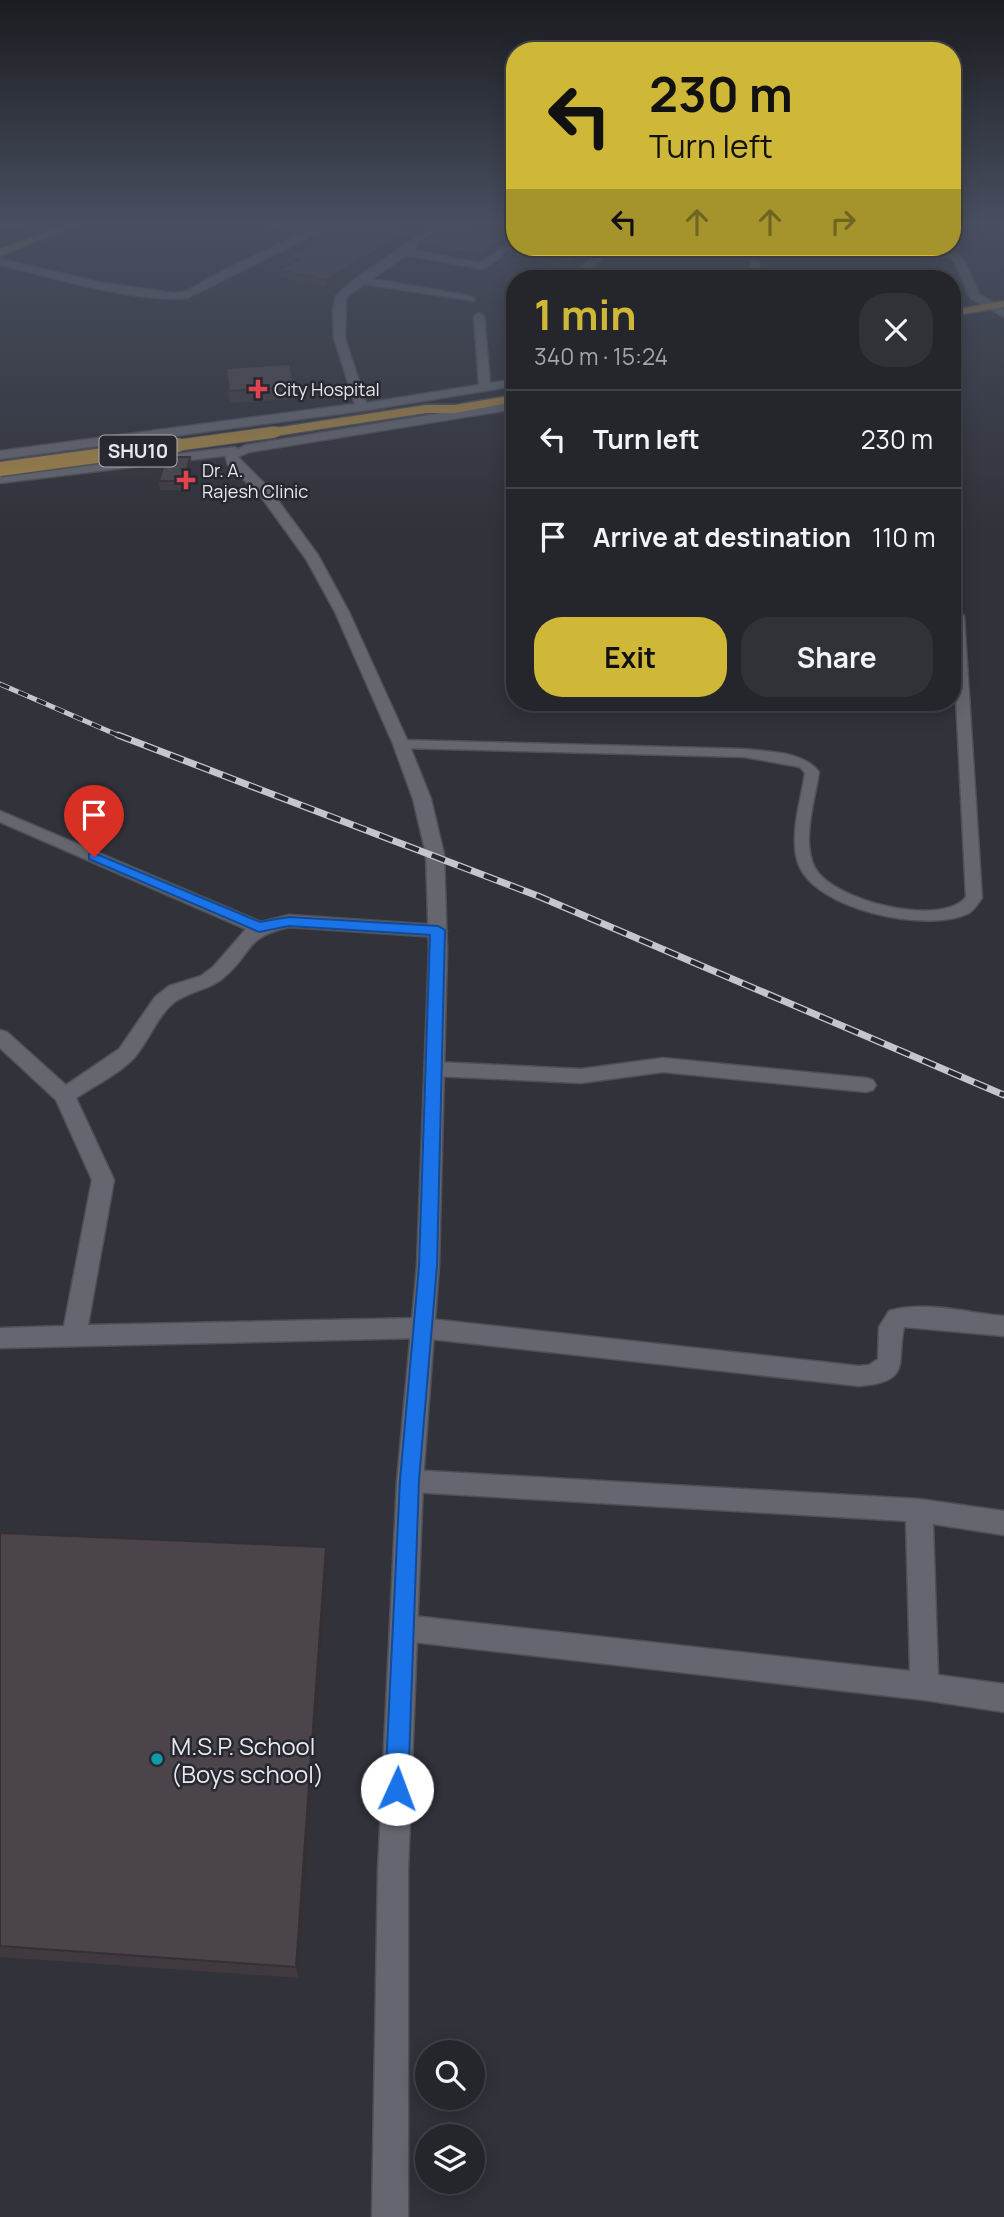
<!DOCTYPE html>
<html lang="en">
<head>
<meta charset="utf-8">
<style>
	:root { --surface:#25262c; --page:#313238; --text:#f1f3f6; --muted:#a3a5a9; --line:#424348; --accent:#cfb837 }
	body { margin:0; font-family:Manrope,sans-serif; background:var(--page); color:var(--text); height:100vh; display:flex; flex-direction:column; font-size:26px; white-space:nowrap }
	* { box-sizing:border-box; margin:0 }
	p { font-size:23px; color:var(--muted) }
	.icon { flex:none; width:38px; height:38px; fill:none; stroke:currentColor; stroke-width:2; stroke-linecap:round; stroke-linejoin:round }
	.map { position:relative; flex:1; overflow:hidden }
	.drawer { position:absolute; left:506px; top:270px; width:455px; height:441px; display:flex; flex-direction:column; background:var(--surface); border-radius:28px; box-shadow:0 4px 18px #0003,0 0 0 2px var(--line) }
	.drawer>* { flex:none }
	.hud { position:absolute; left:506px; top:42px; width:455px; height:214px; border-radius:28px; box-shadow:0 4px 18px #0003,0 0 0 2px var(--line); background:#cfb837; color:#111; overflow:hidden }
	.controls { position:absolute; left:415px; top:2040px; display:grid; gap:14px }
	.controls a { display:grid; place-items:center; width:70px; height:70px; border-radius:50%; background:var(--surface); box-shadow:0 4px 18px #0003,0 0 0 2px var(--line); font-size:35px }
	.pin { position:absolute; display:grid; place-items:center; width:60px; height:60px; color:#fff; margin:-72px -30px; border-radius:50% 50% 50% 0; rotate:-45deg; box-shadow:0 0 7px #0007 }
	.pin .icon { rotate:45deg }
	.me { position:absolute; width:77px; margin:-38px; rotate:2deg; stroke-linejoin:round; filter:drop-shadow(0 0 5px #0008) }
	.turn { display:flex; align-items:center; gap:24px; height:147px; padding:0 28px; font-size:32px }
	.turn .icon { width:91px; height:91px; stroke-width:2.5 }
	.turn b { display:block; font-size:49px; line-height:60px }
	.lanes { display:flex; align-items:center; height:66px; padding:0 28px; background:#0003; justify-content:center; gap:35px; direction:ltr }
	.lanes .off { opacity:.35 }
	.round { display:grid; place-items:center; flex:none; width:74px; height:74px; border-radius:28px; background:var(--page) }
	.summary { display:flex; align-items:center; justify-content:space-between; height:119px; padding:0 28px }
	h1 { font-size:42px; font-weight:700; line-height:52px; color:var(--accent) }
	.primary-button { display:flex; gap:14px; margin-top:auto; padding:14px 28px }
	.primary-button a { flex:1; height:80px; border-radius:28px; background:var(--accent); color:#111; font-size:28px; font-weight:700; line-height:80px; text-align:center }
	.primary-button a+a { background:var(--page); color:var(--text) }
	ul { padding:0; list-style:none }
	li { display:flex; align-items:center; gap:21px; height:98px; padding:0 28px; border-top:2px solid var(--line) }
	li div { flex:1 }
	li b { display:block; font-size:26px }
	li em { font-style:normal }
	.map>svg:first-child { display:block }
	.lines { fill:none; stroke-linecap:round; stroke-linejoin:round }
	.service-casing { stroke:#4f5056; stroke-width:3 }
	.minor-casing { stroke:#4f5056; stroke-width:3 }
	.tertiary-casing { stroke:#4f5056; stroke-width:3 }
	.primary-casing { stroke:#4f5056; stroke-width:3 }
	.service { fill:#656670; fill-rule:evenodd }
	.minor { fill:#656670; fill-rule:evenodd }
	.tertiary { fill:#656670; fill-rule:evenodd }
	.primary { fill:#a28345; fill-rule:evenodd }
	.rail-far1-casing { stroke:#c5c6cc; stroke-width:5 }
	.rail-casing { stroke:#c5c6cc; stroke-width:7 }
	.rail-far1 { stroke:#272830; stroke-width:3.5; stroke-dasharray:10; stroke-linecap:butt }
	.rail { stroke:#272830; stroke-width:4.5; stroke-dasharray:14; stroke-linecap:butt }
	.primary-bridge-far1-casing { stroke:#4f5056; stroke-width:13; stroke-linecap:butt }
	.primary-bridge-casing { stroke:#4f5056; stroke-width:17; stroke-linecap:butt }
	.primary-bridge-far1 { stroke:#a28345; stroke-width:11 }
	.primary-bridge { stroke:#a28345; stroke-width:14 }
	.wall { fill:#403a40 }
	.shaded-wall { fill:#343034 }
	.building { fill:#4b444b; stroke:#343034; stroke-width:2 }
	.route { fill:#1a73e8; stroke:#114b97; stroke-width:2 }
	.health-dot { fill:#e0444e; stroke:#272830; stroke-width:2.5 }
	.culture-dot { fill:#0f9aa8; stroke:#272830; stroke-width:2.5 }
	.labels { text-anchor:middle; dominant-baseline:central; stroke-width:5; stroke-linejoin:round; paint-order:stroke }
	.far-poi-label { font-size:18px; fill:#e7e8ed; stroke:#272830; text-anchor:start }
	.shield { fill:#272830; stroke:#adaeb4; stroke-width:2 }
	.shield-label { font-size:19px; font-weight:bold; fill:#e7e8ed }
	.near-poi-label { font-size:24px; fill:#e7e8ed; stroke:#272830; text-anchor:start }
</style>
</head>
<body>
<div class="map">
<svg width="1004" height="2217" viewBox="0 0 1004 2217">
	<rect width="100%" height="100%" fill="#31323a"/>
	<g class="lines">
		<!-- service casing -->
		<g class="service-casing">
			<path id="service" d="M 958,612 L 964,616 L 982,898 C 978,903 974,911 967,914 C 927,933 814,910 798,863 C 789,835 801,801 805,773 L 800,767 L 744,757 L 401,748 L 394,744 L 401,740 L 744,749 C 769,752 803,751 819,772 C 815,800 801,841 815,868 C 833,901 942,928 966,897 L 952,619 L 954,613 Z"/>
		</g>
		<!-- minor casing -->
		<g class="minor-casing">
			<g id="minor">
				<polygon points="0,222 18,222 36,227 31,230 0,224"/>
				<path d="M 260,222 C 277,221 299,230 312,229 C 323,227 329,221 340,222 L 187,298 C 133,302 54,278 0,265 L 0,259 L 98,282 L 173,293 L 185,292 L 222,271 L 303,233 Z"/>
				<polygon points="422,222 438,223 439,230 413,250 480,263 510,242 514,241 517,247 482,269 406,255 372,279 470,296 475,299 474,301 365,284 346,297 345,338 366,403 479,385 474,316 479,313 484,316 490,383 514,379 514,386 362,411 0,459 0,451 355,404 334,338 333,310 336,296 356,278 429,229"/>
				<polygon points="605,247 616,247 585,274 585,278 575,278 576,271"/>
				<polygon points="890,247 915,247 957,253 965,262 979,294 1004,309 1004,317 970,298 955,263 950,258"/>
				<polygon points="750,260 759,262 760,278 750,278"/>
				<polygon points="235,447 241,451 239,454 0,483 0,475"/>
				<path d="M 0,811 L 261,922 L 289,915 L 438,925 L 447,931 L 438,937 L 289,927 C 242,938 254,953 223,978 C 208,991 187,991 171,1005 C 156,1019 148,1042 134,1058 C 119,1074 94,1086 76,1098 L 114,1180 L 88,1325 L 421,1318 L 859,1366 L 869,1365 L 878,1359 L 879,1327 L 889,1311 C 923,1300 968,1313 1004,1316 L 1004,1336 L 904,1327 C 896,1362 913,1382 859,1386 L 421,1338 L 0,1348 L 0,1328 L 64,1326 L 92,1180 L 56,1100 L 0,1048 L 0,1030 L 7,1032 L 66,1085 L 119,1049 L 155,997 L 169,986 L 201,976 L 213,967 L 246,929 L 0,822 Z"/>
				<polygon points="663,1058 866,1078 873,1080 876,1085 873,1090 866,1092 663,1072 581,1083 434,1076 427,1074 424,1069 427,1064 434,1062 581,1069"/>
				<polygon points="410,1470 919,1499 1004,1511 1004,1535 933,1524 938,1675 1004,1684 1004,1712 924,1700 404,1641 394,1637 390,1628 394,1619 404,1615 910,1671 906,1521 410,1492 401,1489 397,1481 401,1473"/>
			</g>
		</g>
		<!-- tertiary casing -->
		<g class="tertiary-casing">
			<polygon id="tertiary" points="514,401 514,409 249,452 238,457 269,488 318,555 349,612 409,744 431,799 444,854 447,950 439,1266 423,1481 408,1870 408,2217 372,2217 378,1870 397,1481 417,1266 429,950 426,854 413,799 393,744 335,612 306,559 259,494 228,465 225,455 246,445"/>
		</g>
		<!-- primary casing -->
		<g class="primary-casing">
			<g id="primary">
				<polygon points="71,222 84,222 0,256 0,249"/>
				<polygon points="1004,301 1004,307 952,316 952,310"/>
				<polygon points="514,395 514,402 455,413 426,413 275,436 269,432 275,428 426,405 455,405"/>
			</g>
		</g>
		<!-- service -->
		<use href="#service" class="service"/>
		<!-- minor -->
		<use href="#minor" class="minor"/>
		<!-- tertiary -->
		<use href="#tertiary" class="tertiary"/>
		<!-- primary -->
		<use href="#primary" class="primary"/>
		<!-- rail-far1 casing -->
		<g class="rail-far1-casing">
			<polyline id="rail-far1" points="0,684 122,737"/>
		</g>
		<!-- rail casing -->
		<g class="rail-casing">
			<polyline id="rail" points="118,735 538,896 1004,1095"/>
		</g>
		<!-- rail-far1 -->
		<use href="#rail-far1" class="rail-far1"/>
		<!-- rail -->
		<use href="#rail" class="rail"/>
		<!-- primary-bridge-far1 casing -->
		<g class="primary-bridge-far1-casing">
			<polyline id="primary-bridge-far1" points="165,447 275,432"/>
		</g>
		<!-- primary-bridge casing -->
		<g class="primary-bridge-casing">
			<polyline id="primary-bridge" points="0,469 178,445"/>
		</g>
		<!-- primary-bridge-far1 -->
		<use href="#primary-bridge-far1" class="primary-bridge-far1"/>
		<!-- primary-bridge -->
		<use href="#primary-bridge" class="primary-bridge"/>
	</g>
	<!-- wall -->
	<g class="wall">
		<polygon points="409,239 325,287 280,277 279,270 291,264 288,263 287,256 304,248 303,243"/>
		<polygon points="508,240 479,260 419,249 419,244"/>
		<polygon points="514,247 598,247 571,267 535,261 532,263 504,258 504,254"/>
		<polygon points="226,368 294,387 295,399 230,403"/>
		<polygon points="190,457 191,466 185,490 160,490 159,481"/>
		<polygon points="0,1533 326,1547 328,1562 299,1978 0,1957"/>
	</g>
	<!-- shaded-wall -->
	<g class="shaded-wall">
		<polygon points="409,232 409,239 325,287 325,280"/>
		<polygon points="514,234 514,239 508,240 479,260 479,256 509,235"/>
		<polygon points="592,247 598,247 571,267 571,262"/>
		<polygon points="190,457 191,466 185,490 184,481"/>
		<polygon points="326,1547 328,1562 299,1978 296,1967"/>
	</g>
	<!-- building -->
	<g class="building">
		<polygon points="344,222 355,222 409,232 325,280 279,270 300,259 287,256 311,244 303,243"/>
		<polygon points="509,222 514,222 514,234 509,235 479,256 419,244 441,226 490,234"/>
		<polygon points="514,247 592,247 571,262 535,256 532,258 504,254"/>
		<polygon points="290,364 294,387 229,391 226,368"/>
		<polygon points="166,457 190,457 184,481 159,481"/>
		<polygon points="0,1533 326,1547 296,1967 0,1946"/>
	</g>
	<!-- sky -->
	<linearGradient id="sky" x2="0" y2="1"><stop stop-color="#1b1c20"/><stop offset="0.42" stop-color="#484f60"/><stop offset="1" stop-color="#484f60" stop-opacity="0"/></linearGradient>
	<rect width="1004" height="532" fill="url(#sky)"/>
	<!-- route -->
	<polygon class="route" points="94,853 260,922 289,917 438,926 445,930 437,1266 419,1480 408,1789 404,1797 397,1800 389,1797 385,1789 400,1480 419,1266 430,935 289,926 259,932 89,859 89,854"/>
	<!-- markers -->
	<g class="health-dot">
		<path d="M254.5 378.5h7v7h7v7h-7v7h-7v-7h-7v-7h7z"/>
		<path d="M182.5 469.5h7v7h7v7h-7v7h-7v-7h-7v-7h7z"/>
	</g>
	<circle class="culture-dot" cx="157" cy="1759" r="7"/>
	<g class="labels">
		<!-- far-poi labels -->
		<g class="far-poi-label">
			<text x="274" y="389">City Hospital</text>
			<text x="202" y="470">Dr. A.<tspan x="202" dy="21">Rajesh Clinic</tspan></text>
		</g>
		<!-- shield labels -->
		<rect class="shield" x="99.5" y="435.5" width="77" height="31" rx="5"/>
		<g class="shield-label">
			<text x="138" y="451">SHU10</text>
		</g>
		<!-- near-poi labels -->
		<g class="near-poi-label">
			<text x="171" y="1745">M.S.P. School<tspan x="171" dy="28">(Boys school)</tspan></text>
		</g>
	</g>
</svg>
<div class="controls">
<a><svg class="icon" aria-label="search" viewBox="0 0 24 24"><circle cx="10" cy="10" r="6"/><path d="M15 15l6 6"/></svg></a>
<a><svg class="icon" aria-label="layers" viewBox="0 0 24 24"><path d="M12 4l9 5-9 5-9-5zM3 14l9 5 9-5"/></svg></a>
</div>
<div class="pin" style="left:94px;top:857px;background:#d93025"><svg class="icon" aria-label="arrive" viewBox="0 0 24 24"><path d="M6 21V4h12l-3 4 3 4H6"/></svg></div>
<svg class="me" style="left:397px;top:1789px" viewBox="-20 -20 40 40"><circle r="19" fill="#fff"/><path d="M0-13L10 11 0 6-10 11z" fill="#1a73e8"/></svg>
<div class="hud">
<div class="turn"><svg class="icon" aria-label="left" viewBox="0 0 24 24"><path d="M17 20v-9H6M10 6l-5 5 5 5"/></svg><div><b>230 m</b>Turn left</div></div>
<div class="lanes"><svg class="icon" aria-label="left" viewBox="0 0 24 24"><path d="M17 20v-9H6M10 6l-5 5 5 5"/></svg><svg class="icon off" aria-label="ahead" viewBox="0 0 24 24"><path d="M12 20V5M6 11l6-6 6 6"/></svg><svg class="icon off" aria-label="ahead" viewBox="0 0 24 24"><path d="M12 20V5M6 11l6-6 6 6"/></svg><svg class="icon off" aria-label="right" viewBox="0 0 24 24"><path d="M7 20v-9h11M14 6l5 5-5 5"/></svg></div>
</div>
<section class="drawer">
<div class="summary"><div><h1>1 min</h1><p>340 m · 15:24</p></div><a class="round"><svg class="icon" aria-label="close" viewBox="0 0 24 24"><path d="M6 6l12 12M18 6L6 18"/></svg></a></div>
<ul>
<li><svg class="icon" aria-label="left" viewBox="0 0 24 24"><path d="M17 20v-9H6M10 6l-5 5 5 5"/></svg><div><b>Turn left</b></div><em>230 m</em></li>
<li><svg class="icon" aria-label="arrive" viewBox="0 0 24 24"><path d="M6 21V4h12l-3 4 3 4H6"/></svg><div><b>Arrive at destination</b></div><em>110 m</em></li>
</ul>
<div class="primary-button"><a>Exit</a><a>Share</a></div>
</section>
</div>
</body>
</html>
